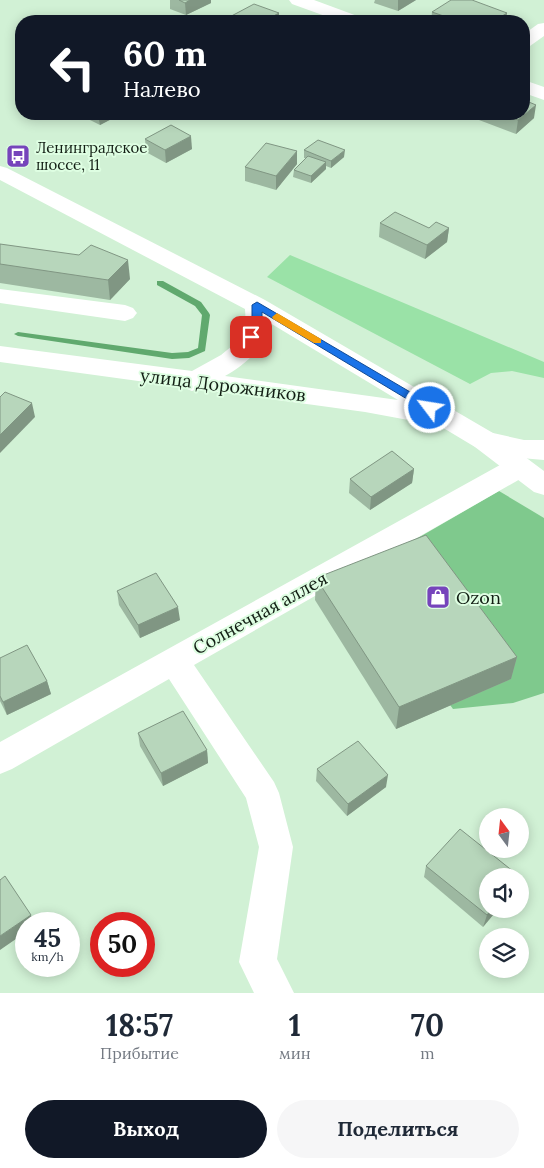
<!DOCTYPE html>
<html lang="ru">
<head>
<meta charset="utf-8">
<style>
	:root { --surface:#fff; --page:#f6f6f7; --text:#1f2937; --muted:#747a83; --accent:#111827 }
	body { margin:0; font-family:Lora,serif; background:var(--page); color:var(--text); height:100vh; display:flex; flex-direction:column; font-size:19px; white-space:nowrap }
	* { box-sizing:border-box; margin:0 }
	p { font-size:16px; color:var(--muted) }
	.icon { flex:none; width:28px; height:28px; fill:none; stroke:currentColor; stroke-width:2; stroke-linecap:round; stroke-linejoin:round }
	.map { position:relative; height:993px; overflow:hidden }
	.panel { display:flex; flex-direction:column; background:var(--surface); flex:1 }
	.panel>* { flex:none }
	.guide { position:absolute; left:15px; top:15px; width:515px; height:105px; border-radius:20px; box-shadow:0 2px 12px #0003; background:#111827; color:#fff; overflow:hidden }
	.needle { width:32px; rotate:345deg }
	.fabs { position:absolute; left:479px; top:808px; display:grid; gap:10px }
	.fabs a { display:grid; place-items:center; width:50px; height:50px; border-radius:50%; background:var(--surface); box-shadow:0 2px 12px #0003; font-size:25px }
	.speed { position:absolute; left:15px; top:912px; display:flex; gap:10px; font-size:25px; font-weight:700; text-align:center }
	.speed>* { display:grid; place-content:center; width:65px; height:65px; border-radius:50%; background:var(--surface); box-shadow:0 2px 12px #0003; line-height:1 }
	.speed small { font-size:12px; font-weight:400 }
	.speed .limit { border:8px solid #d22; background:#fff; color:#111 }
	.pin { position:absolute; display:grid; place-items:center; width:42px; height:42px; color:#fff; margin:-21px; border-radius:10px; box-shadow:0 2px 8px #0006 }
	.me { position:absolute; width:55px; margin:-28px; rotate:301deg; stroke-linejoin:round; filter:drop-shadow(0 0 4px #0008) }
	.turn { display:flex; align-items:center; gap:18px; height:105px; padding:0 25px; font-size:22px }
	.turn .icon { width:65px; height:65px; stroke-width:2.5 }
	.turn b { display:block; font-size:35px; line-height:42px }
	.eta { display:flex; justify-content:space-evenly; align-items:center; height:85px; text-align:center }
	.eta b { font-size:30px; font-weight:700; line-height:35px }
	.cta { display:flex; gap:10px; margin-top:auto; padding:10px 25px }
	.cta a { flex:1; height:58px; border-radius:30px; background:var(--accent); color:#fff; font-size:20px; font-weight:700; line-height:58px; text-align:center }
	.cta a+a { background:var(--page); color:var(--text) }
	.map>svg:first-child { display:block }
	.green { fill:#9ae2a7 }
	.forest { fill:#7fc98d }
	.lines { fill:none; stroke-linecap:round; stroke-linejoin:round }
	.stream { fill:#60a96e; fill-rule:evenodd }
	.minor { fill:#fff; fill-rule:evenodd }
	.major { fill:#fff; fill-rule:evenodd }
	.wall { fill:#9db8a1 }
	.shaded-wall { fill:#809683 }
	.building { fill:#b7d6bb; stroke:#809683 }
	.route { fill:#1a73e8; stroke:#114b97 }
	.slow { fill:#f59e0b }
	.labels { text-anchor:middle; dominant-baseline:central; stroke-width:4; stroke-linejoin:round; paint-order:stroke }
	.far-poi-label { font-size:15px; fill:#121e14; stroke:#defee2; text-anchor:start }
	.street-label { font-size:18px; fill:#121e14; stroke:#defee2 }
	.poi-label { font-size:18px; fill:#121e14; stroke:#defee2; text-anchor:start }
</style>
</head>
<body>
<div class="map">
<svg width="544" height="993" viewBox="0 0 544 993">
	<rect width="100%" height="100%" fill="#d1f1d5"/>
	<!-- green -->
	<polygon class="green" points="290,255 544,362 544,378 512,371 491,373 470,384 267,277"/>
	<!-- forest -->
	<polygon class="forest" points="499,491 544,518 544,693 513,703 453,709 425,670 323,593"/>
	<g class="lines">
		<!-- stream -->
		<polygon class="stream" points="157,281 163,281 201,302 209,313 210,315 205,351 189,358 172,359 18,336 14,334 18,332 172,353 188,352 198,348 202,315 195,306 157,285"/>
		<!-- minor -->
		<g class="minor">
			<polygon points="289,0 314,0 360,17 363,21 339,21 292,4"/>
			<polygon points="544,23 544,36 530,46 524,47 524,34 538,24"/>
			<polygon points="524,80 544,87 544,100 524,93"/>
			<polygon points="0,289 125,305 133,308 137,313 133,318 125,321 0,303"/>
			<polygon points="484,431 524,440 544,440 544,460 521,458 529,460 532,467 529,474 194,665 274,782 279,793 293,847 277,959 294,993 254,993 239,962 259,847 246,798 169,679 12,769 0,774 0,742 509,460 519,457 475,447 471,440 475,433"/>
		</g>
		<!-- major -->
		<path class="major" d="M 0,166 L 7,168 L 265,300 L 493,433 L 544,471 L 544,495 L 534,492 L 475,447 L 435,423 L 430,424 L 365,412 L 197,389 L 192,391 L 182,387 L 0,362 L 0,346 L 192,371 L 221,355 L 238,341 L 246,326 L 245,309 L 0,180 ZM 270,323 L 398,400 L 225,376 C 244,365 267,347 270,323 Z"/>
	</g>
	<!-- wall -->
	<g class="wall">
		<polygon points="170,0 211,0 211,3 186,15 170,9"/>
		<polygon points="375,0 416,0 398,11 374,3"/>
		<polygon points="432,12 506,21 431,21"/>
		<polygon points="279,13 279,21 222,21"/>
		<polygon points="78,114 121,114 100,125"/>
		<polygon points="480,114 524,114 534,118 516,134 479,120"/>
		<polygon points="145,139 192,149 166,163 146,152"/>
		<polygon points="304,150 344,157 331,168 326,166 326,169 311,183 293,177 294,170 306,158 304,158"/>
		<polygon points="297,164 276,190 245,181 245,167"/>
		<polygon points="380,223 429,228 449,228 447,242 425,259 379,237"/>
		<polygon points="0,244 130,279 110,300 0,283"/>
		<polygon points="414,469 412,483 370,510 349,493 350,479"/>
		<polygon points="316,578 517,657 511,679 396,729 315,600"/>
		<polygon points="117,591 180,620 140,638 119,605"/>
		<polygon points="0,658 47,681 51,694 7,715 0,701"/>
		<polygon points="138,733 207,750 208,763 163,786 140,746"/>
		<polygon points="317,769 386,787 347,816 316,781"/>
		<polygon points="426,866 498,909 483,927 424,877"/>
	</g>
	<!-- shaded-wall -->
	<g class="shaded-wall">
		<polygon points="190,0 211,0 211,3 186,15 185,3"/>
		<polygon points="398,0 416,0 398,11"/>
		<polygon points="279,13 279,21 268,21 268,19"/>
		<polygon points="507,13 506,21 494,21"/>
		<polygon points="261,17 261,21 253,21"/>
		<polygon points="536,105 534,118 516,134 518,120"/>
		<polygon points="98,114 121,114 100,125"/>
		<polygon points="191,136 192,149 166,163 165,150"/>
		<polygon points="345,150 344,157 331,168 331,161"/>
		<polygon points="297,151 297,164 276,190 276,176"/>
		<polygon points="326,162 326,169 311,183 311,176"/>
		<polygon points="449,228 447,242 425,259 427,245"/>
		<polygon points="128,260 130,279 110,300 108,280"/>
		<polygon points="32,403 35,417 0,453 0,435"/>
		<polygon points="414,469 412,483 370,510 371,497"/>
		<polygon points="178,607 180,620 140,638 138,625"/>
		<polygon points="517,657 511,679 396,729 399,707"/>
		<polygon points="47,681 51,694 7,715 3,702"/>
		<polygon points="207,750 208,763 163,786 161,773"/>
		<polygon points="388,775 386,787 347,816 348,804"/>
		<polygon points="492,909 498,909 483,927 487,915"/>
		<polygon points="31,915 34,924 26,924 26,932 0,950 0,936"/>
	</g>
	<!-- building -->
	<g class="building">
		<polygon points="179,0 190,0 185,3"/>
		<polygon points="451,0 472,0 507,13 494,21 458,21 432,12"/>
		<polygon points="254,4 279,13 268,19 261,17 253,21 222,21"/>
		<polygon points="524,100 536,105 518,120 500,114 524,114"/>
		<polygon points="171,125 191,136 165,150 145,139"/>
		<polygon points="318,140 345,150 331,161 304,150"/>
		<polygon points="266,143 297,151 276,176 245,167"/>
		<polygon points="308,156 326,162 311,176 294,170"/>
		<polygon points="395,212 429,228 436,222 449,228 427,245 380,223"/>
		<polygon points="0,244 79,255 91,245 128,260 108,280 0,264"/>
		<polygon points="5,392 32,403 0,435 0,397"/>
		<polygon points="392,451 414,469 371,497 350,479"/>
		<polygon points="426,535 517,657 399,707 316,578"/>
		<polygon points="156,573 178,607 138,625 117,591"/>
		<polygon points="27,645 47,681 3,702 0,696 0,658"/>
		<polygon points="183,711 207,750 161,773 138,733"/>
		<polygon points="358,741 388,775 348,804 317,769"/>
		<polygon points="460,829 519,876 488,876 488,909 492,909 487,915 426,866"/>
		<polygon points="5,876 31,915 0,936 0,880"/>
	</g>
	<!-- route -->
	<polygon class="route" points="257,302 434,406 436,408 434,411 427,411 262,312 262,327 255,340 248,340 246,337 252,327 252,305"/>
	<!-- slow -->
	<polygon class="slow" points="277,313 321,339 321,343 314,343 273,319 272,317"/>
	<!-- icons -->
	<defs>
		<g id="bus-square" transform="scale(1.25)"><rect x="-9" y="-9" width="18" height="18" rx="4" fill="#7644bb" stroke="#defee2"/><path d="M-5-6H5V4H4V6H2V4H-2V6H-4V4H-5ZM-3.5-4V0h7V-4ZM-3.5 1.2v1.5H-2V1.2ZM2 1.2v1.5H3.5V1.2Z" fill="#fff"/></g>
		<g id="shop-square" transform="scale(1.25)"><rect x="-9" y="-9" width="18" height="18" rx="4" fill="#7644bb" stroke="#defee2"/><path d="M-5-2.5h2.3a2.7 3.5 0 0 1 5.4 0H5L5.5 6h-11ZM-1.5-2.5h3a1.5 2.3 0 0 0-3 0Z" fill="#fff"/></g>
	</defs>
	<g fill-rule="evenodd">
		<use href="#bus-square" x="18" y="156"/>
		<use href="#shop-square" x="438" y="597"/>
	</g>
	<g class="labels">
		<!-- far-poi labels -->
		<g class="far-poi-label">
			<text x="36" y="147">Ленинградское<tspan x="36" dy="17">шоссе, 11</tspan></text>
		</g>
		<!-- street labels -->
		<g class="street-label">
			<text transform="translate(223 385) rotate(7)">улица Дорожников</text>
			<text transform="translate(260 613) rotate(-29)">Солнечная аллея</text>
		</g>
		<!-- poi labels -->
		<g class="poi-label">
			<text x="456" y="597">Ozon</text>
		</g>
	</g>
</svg>
<div class="fabs">
<a><svg class="needle" viewBox="-14 -14 28 28"><path d="M0-13l5 13h-10z" fill="#e53935"/><path d="M0 13l5-13h-10z" fill="#747a83"/></svg></a>
<a><svg class="icon" aria-label="sound" viewBox="0 0 24 24"><path d="M4 9h4l5-4v14l-5-4H4zM17 9q2 3 0 6"/></svg></a>
<a><svg class="icon" aria-label="layers" viewBox="0 0 24 24"><path d="M12 4l9 5-9 5-9-5zM3 14l9 5 9-5"/></svg></a>
</div>
<div class="speed"><div>45<small>km/h</small></div><div class="limit">50</div></div>
<div class="pin" style="left:251px;top:337px;background:#d93025"><svg class="icon" aria-label="arrive" viewBox="0 0 24 24"><path d="M6 21V4h12l-3 4 3 4H6"/></svg></div>
<svg class="me" style="left:430px;top:408px" viewBox="-20 -20 40 40"><circle r="17" fill="#1a73e8" stroke="#fff" stroke-width="3"/><path d="M0-11L8 9 0 5-8 9z" fill="#fff"/></svg>
<div class="guide">
<div class="turn"><svg class="icon" aria-label="left" viewBox="0 0 24 24"><path d="M17 20v-9H6M10 6l-5 5 5 5"/></svg><div><b>60 m</b>Налево</div></div>
</div>
</div>
<section class="panel">
<div class="eta">
<div><b>18:57</b><p>Прибытие</p></div>
<div><b>1</b><p>мин</p></div>
<div><b>70</b><p>m</p></div>
</div>
<div class="cta"><a>Выход</a><a>Поделиться</a></div>
</section>
</body>
</html>
